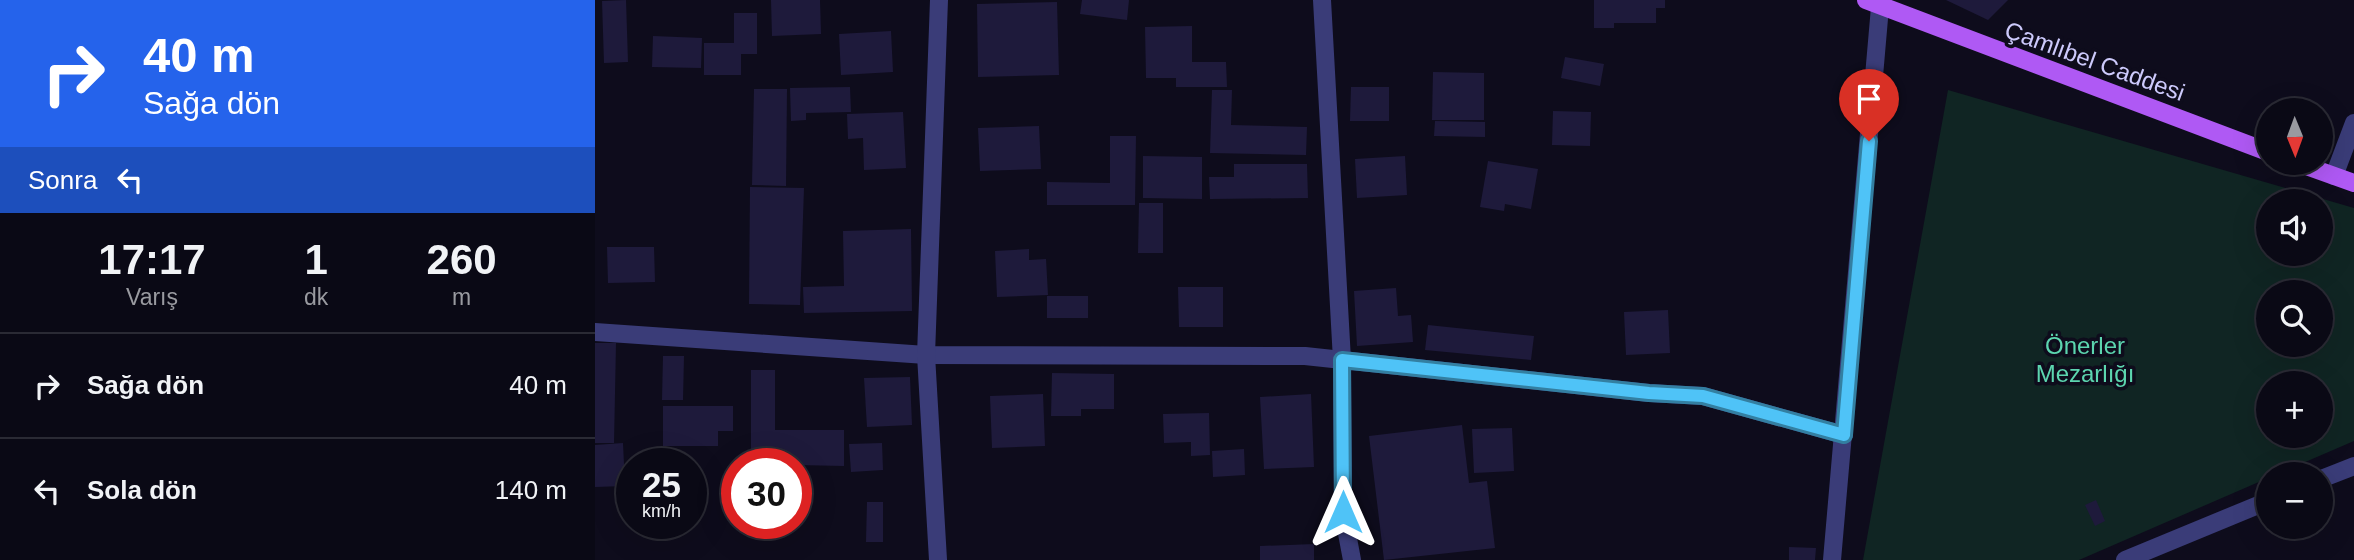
<!DOCTYPE html>
<html lang="tr">
<head>
<meta charset="utf-8">
<style>
	:root { --surface:#0a0915; --page:#181722; --text:#f1f3f6; --muted:#999aa0; --line:#2a2a34 }
	body { margin:0; font-family:Helvetica,sans-serif; background:var(--page); color:var(--text); height:100vh; display:flex; flex-direction:column; font-size:26px; white-space:nowrap }
	* { box-sizing:border-box; margin:0 }
	p { font-size:23px; color:var(--muted) }
	.icon { flex:none; width:38px; height:38px; fill:none; stroke:currentColor; stroke-width:2; stroke-linecap:round; stroke-linejoin:round }
	.map { position:relative; flex:1; overflow:hidden }
	.panel { display:flex; flex-direction:column; background:var(--surface); width:595px }
	.panel>* { flex:none }
	.hud { background:#2563eb; color:#fff; overflow:hidden }
	.needle { width:46px; rotate:179deg }
	.tools { position:absolute; left:1661px; top:98px; display:grid; gap:14px }
	.tools a { display:grid; place-items:center; width:77px; height:77px; border-radius:50%; background:var(--surface); box-shadow:0 7px 28px #0002,0 0 0 2px var(--line); font-size:35px }
	.speed { position:absolute; left:21px; top:448px; display:flex; gap:14px; font-size:35px; font-weight:700; text-align:center }
	.speed>* { display:grid; place-content:center; width:91px; height:91px; border-radius:50%; background:var(--surface); box-shadow:0 7px 28px #0002,0 0 0 2px var(--line); line-height:1 }
	.speed small { font-size:18px; font-weight:400 }
	.speed .limit { border:10px solid #d22; background:#fff; color:#111 }
	.pin { position:absolute; display:grid; place-items:center; width:60px; height:60px; color:#fff; margin:-72px -30px; border-radius:50% 50% 50% 0; rotate:-45deg; box-shadow:0 0 7px #0007 }
	.pin .icon { rotate:45deg }
	.me { position:absolute; width:77px; margin:-38px; rotate:0deg; stroke-linejoin:round; filter:drop-shadow(0 0 5px #0008) }
	.turn { display:flex; align-items:center; gap:24px; height:147px; padding:0 28px; font-size:32px }
	.turn .icon { width:91px; height:91px; stroke-width:2.5 }
	.turn b { display:block; font-size:49px; line-height:60px }
	.then { display:flex; align-items:center; height:66px; padding:0 28px; background:#0003; gap:14px; font-size:26px }
	.eta { display:flex; justify-content:space-evenly; align-items:center; height:119px; text-align:center }
	.eta b { font-size:42px; font-weight:800; line-height:49px }
	ul { padding:0; list-style:none }
	li { display:flex; align-items:center; gap:21px; height:105px; padding:0 28px; border-top:2px solid var(--line) }
	li div { flex:1 }
	li b { display:block; font-size:26px }
	li em { font-style:normal }
	main { display:flex; flex:1; min-height:0 }
	.map>svg:first-child { display:block }
	.green { fill:#102523; fill-rule:evenodd }
	.building { fill:#1e1a3b }
	.lines { fill:none; stroke-linecap:round; stroke-linejoin:round }
	.minor { stroke:#3a3c78; stroke-width:18 }
	.major { stroke:#af59f4; stroke-width:18 }
	.route-casing { stroke:#337fa1; stroke-width:18 }
	.route { stroke:#4fc3f7; stroke-width:12 }
	.labels { text-anchor:middle; dominant-baseline:central; stroke-width:7; stroke-linejoin:round; paint-order:stroke }
	.street-label { font-size:24px; fill:#cdcafc; stroke:#0e0c1c }
	.park-label { font-size:24px; fill:#5cd5af; stroke:#0e0c1c }
</style>
</head>
<body>
<main>
<section class="panel">
<div class="hud">
<div class="turn"><svg class="icon" aria-label="right" viewBox="0 0 24 24"><path d="M7 20v-9h11M14 6l5 5-5 5"/></svg><div><b>40 m</b>Sağa dön</div></div>
<div class="then">Sonra<svg class="icon" aria-label="left" viewBox="0 0 24 24"><path d="M17 20v-9H6M10 6l-5 5 5 5"/></svg></div>
</div>
<div class="eta">
<div><b>17:17</b><p>Varış</p></div>
<div><b>1</b><p>dk</p></div>
<div><b>260</b><p>m</p></div>
</div>
<ul>
<li><svg class="icon" aria-label="right" viewBox="0 0 24 24"><path d="M7 20v-9h11M14 6l5 5-5 5"/></svg><div><b>Sağa dön</b></div><em>40 m</em></li>
<li><svg class="icon" aria-label="left" viewBox="0 0 24 24"><path d="M17 20v-9H6M10 6l-5 5 5 5"/></svg><div><b>Sola dön</b></div><em>140 m</em></li>
</ul>
</section>
<div class="map">
<svg width="1759" height="560" viewBox="0 0 1759 560">
	<rect width="100%" height="100%" fill="#0e0c1c"/>
	<!-- green -->
	<path class="green" d="M 1353,90 L 1759,208 L 1759,441 L 1682,474 L 1673,474 L 1673,478 L 1484,560 L 1268,560 ZM 1673,201 L 1726,201 L 1726,254 L 1673,254 ZM 1673,292 L 1726,292 L 1726,345 L 1673,345 ZM 1673,383 L 1726,383 L 1726,436 L 1673,436 Z"/>
	<!-- building -->
	<g class="building">
		<polygon points="31,0 33,62 9,63 7,1"/>
		<polygon points="176,0 225,0 226,34 177,36"/>
		<polygon points="487,0 534,0 532,20 485,14"/>
		<polygon points="999,0 1070,0 1070,8 1061,8 1061,23 1019,23 1019,28 999,28"/>
		<polygon points="1351,0 1413,0 1393,20"/>
		<polygon points="462,2 464,75 383,77 382,4"/>
		<polygon points="139,13 162,13 162,54 146,54 146,75 109,75 109,43 139,43"/>
		<polygon points="597,26 597,62 631,62 632,87 581,87 581,78 551,78 550,27"/>
		<polygon points="296,31 298,72 246,75 244,34"/>
		<polygon points="58,36 107,38 106,68 57,67"/>
		<polygon points="970,57 1009,64 1005,86 966,78"/>
		<polygon points="838,72 889,73 889,120 837,120"/>
		<polygon points="255,87 256,112 211,113 211,120 196,121 195,88"/>
		<polygon points="756,87 794,87 794,121 755,121"/>
		<polygon points="159,89 192,89 191,186 157,185"/>
		<polygon points="617,90 637,90 636,125 712,127 711,155 615,153"/>
		<polygon points="958,111 996,112 995,146 957,145"/>
		<polygon points="308,112 311,168 269,170 268,138 253,139 252,114"/>
		<polygon points="840,121 890,122 890,137 839,136"/>
		<polygon points="444,126 446,169 385,171 383,128"/>
		<polygon points="515,136 541,136 540,205 452,205 452,182 515,183"/>
		<polygon points="548,156 607,157 607,199 548,198"/>
		<polygon points="810,156 812,195 762,198 760,159"/>
		<polygon points="893,161 943,169 936,209 910,204 909,211 885,207"/>
		<polygon points="639,164 712,164 713,198 615,199 614,177 639,177"/>
		<polygon points="155,187 209,188 205,305 154,304"/>
		<polygon points="544,203 568,203 568,253 543,253"/>
		<polygon points="316,229 317,311 209,313 208,287 249,286 248,231"/>
		<polygon points="12,247 59,247 60,282 13,283"/>
		<polygon points="434,249 434,260 451,259 453,295 402,297 400,251"/>
		<polygon points="583,287 628,287 628,327 584,327"/>
		<polygon points="801,288 803,316 816,315 818,342 762,346 759,291"/>
		<rect x="452" y="296" width="41" height="22"/>
		<polygon points="1073,310 1075,353 1031,355 1029,312"/>
		<polygon points="833,325 939,336 936,360 830,350"/>
		<polygon points="0,343 21,343 19,443 0,443"/>
		<polygon points="68,356 89,356 88,400 67,400"/>
		<polygon points="156,370 180,370 180,430 249,430 249,466 156,464"/>
		<polygon points="457,373 519,374 519,409 486,409 486,416 456,416"/>
		<polygon points="315,377 317,425 272,427 269,378"/>
		<polygon points="448,394 450,446 397,448 395,396"/>
		<polygon points="716,394 719,467 669,469 665,397"/>
		<polygon points="68,406 138,406 138,431 123,431 123,446 68,446"/>
		<polygon points="614,413 615,455 596,456 596,442 569,443 568,414"/>
		<polygon points="867,425 874,483 892,481 900,548 789,560 774,436"/>
		<polygon points="917,428 919,471 879,473 877,429"/>
		<polygon points="28,443 30,486 0,487 0,445"/>
		<polygon points="287,443 288,470 256,472 254,444"/>
		<polygon points="649,449 650,475 618,477 617,451"/>
		<polygon points="1501,500 1510,521 1500,526 1490,505"/>
		<polygon points="272,502 288,502 288,542 271,542"/>
		<polygon points="719,544 719,560 665,560 665,546"/>
		<polygon points="1194,547 1221,548 1220,560 1194,560"/>
	</g>
	<g class="lines">
		<!-- minor -->
		<g class="minor">
			<polyline points="727,0 747,360 748,512 757,560"/>
			<polyline points="1739,176 1759,123"/>
			<polyline points="0,332 331,355 710,356 1054,393 1108,396 1249,435"/>
			<polyline points="1726,479 1759,466"/>
			<polyline points="343,560 331,355 344,0"/>
			<polyline points="1237,560 1285,7"/>
			<polyline points="1530,560 1673,501"/>
		</g>
		<!-- major -->
		<g class="major">
			<polyline points="1271,0 1673,152"/>
			<polyline points="1703,163 1759,183"/>
		</g>
	</g>
	<g class="lines">
		<!-- route casing -->
		<g class="route-casing">
			<polyline id="route" points="748,512 747,360 1054,393 1108,396 1249,435 1274,141"/>
		</g>
		<!-- route -->
		<use href="#route" class="route"/>
	</g>
	<g class="labels">
		<!-- street labels -->
		<g class="street-label">
			<text transform="translate(1500 61) rotate(20)">Çamlıbel Caddesi</text>
		</g>
		<!-- park labels -->
		<g class="park-label">
			<text x="1490" y="345">Önerler<tspan x="1490" dy="28">Mezarlığı</tspan></text>
		</g>
	</g>
</svg>
<div class="tools">
<a><svg class="needle" viewBox="-14 -14 28 28"><path d="M0-13l5 13h-10z" fill="#e53935"/><path d="M0 13l5-13h-10z" fill="#999aa0"/></svg></a>
<a><svg class="icon" aria-label="sound" viewBox="0 0 24 24"><path d="M4 9h4l5-4v14l-5-4H4zM17 9q2 3 0 6"/></svg></a>
<a><svg class="icon" aria-label="search" viewBox="0 0 24 24"><circle cx="10" cy="10" r="6"/><path d="M15 15l6 6"/></svg></a>
<a>+</a>
<a>−</a>
</div>
<div class="speed"><div>25<small>km/h</small></div><div class="limit">30</div></div>
<div class="pin" style="left:1274px;top:141px;background:#d93025"><svg class="icon" aria-label="arrive" viewBox="0 0 24 24"><path d="M6 21V4h12l-3 4 3 4H6"/></svg></div>
<svg class="me" style="left:748px;top:512px" viewBox="-20 -20 40 40"><path d="M0-17L14 15 0 8-14 15z" fill="#4fc3f7" stroke="#fff" stroke-width="4"/></svg>
</div>
</main>
</body>
</html>
